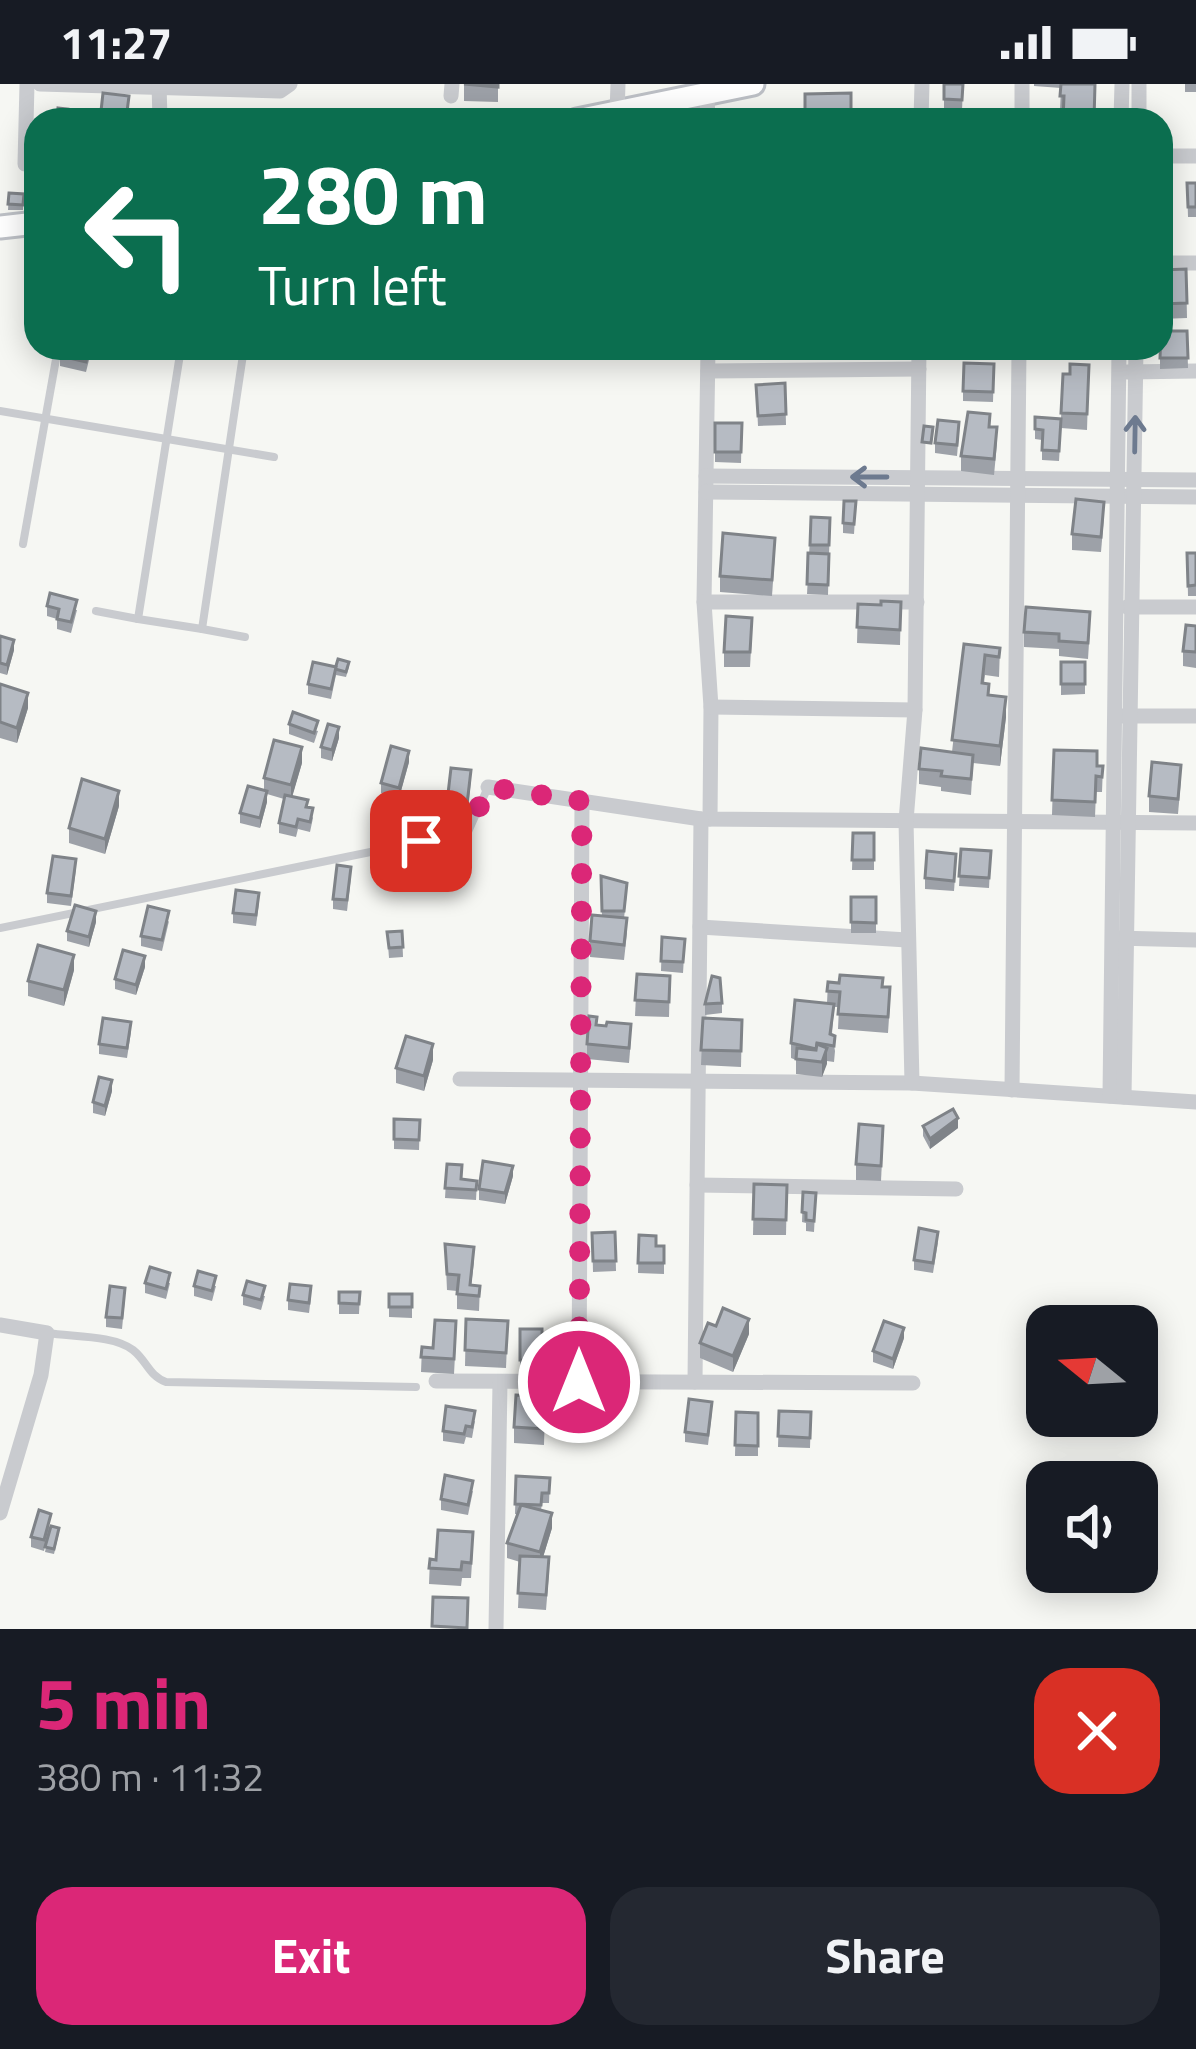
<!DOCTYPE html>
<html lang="en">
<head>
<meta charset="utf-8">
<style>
	:root { --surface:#171b24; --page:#242831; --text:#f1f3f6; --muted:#9ea1a6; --accent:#db2777 }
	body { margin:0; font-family:"Titillium Web",sans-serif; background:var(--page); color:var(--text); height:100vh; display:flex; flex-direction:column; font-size:45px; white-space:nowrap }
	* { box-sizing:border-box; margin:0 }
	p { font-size:39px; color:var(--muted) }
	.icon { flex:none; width:66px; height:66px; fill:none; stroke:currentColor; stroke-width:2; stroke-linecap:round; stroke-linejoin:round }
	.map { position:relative; height:1545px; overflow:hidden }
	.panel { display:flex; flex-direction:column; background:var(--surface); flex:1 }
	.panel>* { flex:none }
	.top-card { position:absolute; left:24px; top:24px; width:1149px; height:252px; border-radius:36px; box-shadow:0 6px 30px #0003; background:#0b6e4f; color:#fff; overflow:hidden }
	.needle { width:78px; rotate:288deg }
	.tools { position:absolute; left:1026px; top:1221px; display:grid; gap:24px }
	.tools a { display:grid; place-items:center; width:132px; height:132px; border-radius:24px; background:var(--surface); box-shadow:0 6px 30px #0003; font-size:60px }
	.pin { position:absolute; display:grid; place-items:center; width:102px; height:102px; color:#fff; margin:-51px; border-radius:24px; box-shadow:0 6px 18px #0006 }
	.me { position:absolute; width:132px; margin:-66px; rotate:0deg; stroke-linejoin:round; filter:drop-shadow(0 0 9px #0008) }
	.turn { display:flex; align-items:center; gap:42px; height:252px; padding:0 36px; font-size:54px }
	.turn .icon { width:156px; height:156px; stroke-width:2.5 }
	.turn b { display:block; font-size:84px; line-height:102px }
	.round { display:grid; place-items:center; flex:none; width:126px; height:126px; border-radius:36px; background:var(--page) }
	.headline { display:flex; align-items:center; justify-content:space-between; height:204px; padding:0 36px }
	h1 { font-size:72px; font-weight:700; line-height:90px; color:var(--accent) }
	.primary-button { display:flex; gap:24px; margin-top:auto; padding:24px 36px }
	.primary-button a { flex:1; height:138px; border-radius:36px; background:var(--accent); color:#fff; font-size:48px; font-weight:700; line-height:138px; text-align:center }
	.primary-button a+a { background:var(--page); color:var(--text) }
	.status { display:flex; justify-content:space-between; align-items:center; height:84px; padding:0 60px; background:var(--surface); direction:ltr }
	.status svg { height:33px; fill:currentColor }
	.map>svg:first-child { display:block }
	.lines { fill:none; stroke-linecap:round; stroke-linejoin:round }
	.secondary-casing { stroke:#bdc0c6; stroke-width:27 }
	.lane { stroke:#c9cbcf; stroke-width:8 }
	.street { stroke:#c9cbcf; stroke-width:15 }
	.secondary { stroke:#fff; stroke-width:21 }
	.wall { fill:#9da1a8 }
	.shaded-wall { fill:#7f8388 }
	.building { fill:#b6bbc3; stroke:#7f8388; stroke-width:3 }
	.oneway { stroke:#6d7a8f }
	.route { stroke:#db2777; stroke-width:21; stroke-dasharray:0 37.8 }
</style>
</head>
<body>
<div class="status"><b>11:27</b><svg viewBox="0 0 49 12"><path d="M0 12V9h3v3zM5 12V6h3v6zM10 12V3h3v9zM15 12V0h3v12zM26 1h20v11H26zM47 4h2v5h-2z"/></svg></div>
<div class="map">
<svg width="1196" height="1545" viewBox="0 0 1196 1545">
	<rect width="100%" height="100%" fill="#f6f7f3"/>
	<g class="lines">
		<!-- secondary casing -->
		<g class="secondary-casing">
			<g id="secondary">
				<polyline points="577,36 753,0"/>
				<polyline points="0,143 36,139"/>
			</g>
		</g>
		<!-- lane -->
		<g class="lane">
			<polyline points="181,264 138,535 202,545 244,264"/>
			<polyline points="0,327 274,373"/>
			<polyline points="23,460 58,264"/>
			<polyline points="96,527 138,535"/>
			<polyline points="202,545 245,553"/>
			<polyline points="0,844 468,748 488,703"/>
			<path d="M 48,1249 C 72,1253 114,1251 133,1266 C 147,1277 149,1292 166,1298 L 416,1303"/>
		</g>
		<!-- street -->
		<g class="street">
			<polyline points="40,0 280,7 290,0"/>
			<polyline points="159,0 160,36"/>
			<polyline points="451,12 452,0"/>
			<polyline points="707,12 708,36"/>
			<polyline points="617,29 618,0"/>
			<polyline points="921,36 922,0"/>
			<polyline points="1022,36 1022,0"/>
			<polyline points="1121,36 1122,0"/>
			<polyline points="1139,36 1139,0"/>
			<polyline points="1161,72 1196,72"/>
			<polyline points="25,80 27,0"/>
			<polyline points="1161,179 1196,179"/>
			<polyline points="708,264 704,518 711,623 710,735"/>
			<polyline points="708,287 919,285"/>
			<polyline points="1127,288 1196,287"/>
			<polyline points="706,392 1196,396"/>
			<polyline points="706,408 1196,413"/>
			<polyline points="704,518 917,518"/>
			<polyline points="1127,523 1196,523"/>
			<polyline points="711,623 915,626"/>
			<polyline points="1121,632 1196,632"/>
			<polyline points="488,703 701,735 1196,739"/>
			<polyline points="700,843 907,856"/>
			<polyline points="1115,854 1196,856"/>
			<polyline points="460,995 912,999 1196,1018"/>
			<polyline points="912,999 906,737 915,626 919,264"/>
			<polyline points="1012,1006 1019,264"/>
			<polyline points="1110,1012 1119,264"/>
			<polyline points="1124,1013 1136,264"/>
			<polyline points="697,1101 956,1105"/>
			<polyline points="0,1241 47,1249 41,1291 0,1429"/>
			<polyline points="436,1297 913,1299"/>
			<polyline points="579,1298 582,717"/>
			<polyline points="695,1298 701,735"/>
			<polyline points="496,1545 500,1298"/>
		</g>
		<!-- secondary -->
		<use href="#secondary" class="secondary"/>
	</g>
	<!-- wall -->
	<g class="wall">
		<polygon points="464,0 498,0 498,18 464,17"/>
		<polygon points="944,0 963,0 962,27 944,26"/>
		<polygon points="1034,0 1096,0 1063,28 1060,27 1061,4 1034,2"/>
		<rect x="1185" y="0" width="11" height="8"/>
		<polygon points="1187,99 1196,99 1196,133 1188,133"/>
		<polygon points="9,109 24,110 23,126 8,126"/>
		<polygon points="1186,185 1187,234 1161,235 1161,186"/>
		<polygon points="1187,247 1188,284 1160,285 1160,264"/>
		<polygon points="92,264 86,288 60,282 60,272"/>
		<rect x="1032" y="264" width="26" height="6"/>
		<polygon points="1065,264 1093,264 1093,274 1065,273"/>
		<polygon points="994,280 993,318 963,317 963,307"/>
		<polygon points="1089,281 1087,346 1061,344 1059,377 1042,376 1042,356 1035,355 1035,333 1061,335 1063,290 1070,290"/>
		<polygon points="785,299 786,341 758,342 756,301"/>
		<polygon points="715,339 742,339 741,379 715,378"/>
		<polygon points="990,343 997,359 994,391 961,387 961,372"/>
		<polygon points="959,349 957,372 935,369 935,359"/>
		<polygon points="856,417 854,450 843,449 843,439"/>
		<polygon points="811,433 830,434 828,511 807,510"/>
		<polygon points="1104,433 1101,468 1072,466 1072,450"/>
		<polygon points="775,469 772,512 720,508 720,492"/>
		<polygon points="1187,469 1196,469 1196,512 1188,512"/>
		<polygon points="901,518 900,561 857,559 858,520 881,521"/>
		<polygon points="47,522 77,526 71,549 57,545 57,535 47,532"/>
		<polygon points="1196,542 1196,584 1183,582 1183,567"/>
		<polygon points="1090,543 1088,575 1059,572 1059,565 1024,563 1024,548"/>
		<polygon points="752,549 750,583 724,583 724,568"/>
		<polygon points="0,552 14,566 7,591 0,589"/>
		<polygon points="964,560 1000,564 999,593 985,591 984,599 989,611 1006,633 1000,682 973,679 971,711 941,707 941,703 919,700 919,685 952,668"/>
		<polygon points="1061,578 1085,578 1085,610 1061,611"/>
		<polygon points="336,583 349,583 346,593 336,591 331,615 308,610 308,600"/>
		<polygon points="0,600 28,624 17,659 0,654"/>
		<polygon points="289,640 318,647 314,659 289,650"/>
		<polygon points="339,654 332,677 321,674 321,663"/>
		<polygon points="1054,666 1097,682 1103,682 1102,708 1096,708 1095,733 1052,731"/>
		<polygon points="409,678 399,714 381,709 381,699"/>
		<polygon points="302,679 292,712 308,723 313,734 310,748 298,745 296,753 279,749 279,739 284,715 267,710 267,718 260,744 240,739 240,729 264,706 264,694"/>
		<polygon points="1181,696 1178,730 1149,728 1149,712"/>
		<polygon points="471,697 466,739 446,737 446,727"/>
		<polygon points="119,722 105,770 69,759 69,744"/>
		<polygon points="853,749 874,749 874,786 852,786"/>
		<polygon points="399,757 414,758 412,799 397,798"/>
		<polygon points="961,765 991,767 989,804 959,802"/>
		<polygon points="956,780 954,807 925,805 925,794"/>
		<polygon points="76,785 71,822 47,819 47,809"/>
		<polygon points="601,792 627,809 624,834 627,849 624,876 590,873 590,857 602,832"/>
		<polygon points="351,793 347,827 333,825 333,815"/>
		<rect x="851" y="813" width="25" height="36"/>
		<polygon points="259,819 256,842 233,839 233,829"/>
		<polygon points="169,837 162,867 141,862 141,852"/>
		<polygon points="96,838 89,863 67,857 67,847"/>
		<polygon points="402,847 403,873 389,874 387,848"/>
		<polygon points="662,853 685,855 683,889 661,887"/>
		<polygon points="145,883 136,911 115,905 115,895"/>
		<polygon points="74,886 64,922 28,912 28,897"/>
		<polygon points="637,890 670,892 669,933 635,932"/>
		<polygon points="828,898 883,903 890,919 888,949 838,945 839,923 834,923 832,950 835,967 834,978 827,977 822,993 796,990 796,976 791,974 791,959 827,919"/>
		<polygon points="722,919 722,929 705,931 705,920"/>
		<polygon points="703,934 742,936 741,983 701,981"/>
		<polygon points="597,942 631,955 629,979 587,975 587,960"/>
		<polygon points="131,948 127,974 99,970 99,960"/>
		<polygon points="433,976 424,1007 396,999 396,984"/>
		<polygon points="112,1007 105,1032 93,1029 93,1018"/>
		<polygon points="394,1035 420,1036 419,1066 394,1065"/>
		<polygon points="923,1042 958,1044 930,1065 923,1052"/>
		<polygon points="883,1057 881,1097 856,1096 856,1080"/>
		<polygon points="447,1080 462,1096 477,1097 476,1116 445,1114"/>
		<polygon points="513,1092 505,1120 479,1116 479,1105"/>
		<polygon points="754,1100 787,1101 786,1151 753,1151"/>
		<polygon points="803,1108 816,1109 814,1148 806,1147 806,1139 802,1138"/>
		<polygon points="615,1148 616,1187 593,1188 592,1149"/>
		<polygon points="639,1151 656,1162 664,1162 664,1190 638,1189"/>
		<polygon points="938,1158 933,1189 914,1186 914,1176"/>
		<polygon points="445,1160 474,1178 471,1202 480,1202 479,1227 457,1225 457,1207 447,1206"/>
		<polygon points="145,1199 170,1199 166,1215 145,1209"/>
		<polygon points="194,1202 216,1202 212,1217 194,1212"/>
		<polygon points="339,1208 360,1208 359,1230 339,1230"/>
		<polygon points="389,1210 412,1210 412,1234 389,1233"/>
		<polygon points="243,1211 265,1212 261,1226 243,1221"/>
		<polygon points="311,1213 309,1229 288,1226 288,1216"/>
		<polygon points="125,1214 122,1245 106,1243 106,1233"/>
		<polygon points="466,1235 508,1237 506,1284 465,1282"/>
		<rect x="520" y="1245" width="22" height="42"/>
		<polygon points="749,1250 733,1288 700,1274 700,1259"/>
		<polygon points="456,1253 454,1290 421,1288 422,1263 433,1264"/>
		<polygon points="904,1254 893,1285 873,1278 873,1267"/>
		<polygon points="779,1327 811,1328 810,1364 778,1363"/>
		<polygon points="545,1328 544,1361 514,1359 514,1343"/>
		<polygon points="712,1328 708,1361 685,1358 685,1348"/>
		<polygon points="736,1328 758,1329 758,1372 735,1372"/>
		<polygon points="475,1337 472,1354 466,1353 464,1360 443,1357 443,1347"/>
		<polygon points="516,1392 550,1394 549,1419 542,1419 541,1426 552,1444 543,1473 549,1489 546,1526 518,1524 520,1478 507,1474 507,1459 518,1430 515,1430"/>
		<polygon points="473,1407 468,1431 441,1426 441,1415"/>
		<polygon points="51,1442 59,1449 54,1470 45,1468 50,1443 44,1467 31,1463 31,1453"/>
		<polygon points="473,1463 471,1494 462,1494 461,1502 429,1500 430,1475 436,1476"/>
	</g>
	<!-- shaded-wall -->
	<g class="shaded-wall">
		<polygon points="14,556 14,566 7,591 7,581"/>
		<polygon points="28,609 28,624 17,659 17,644"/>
		<polygon points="1006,613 1006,633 1000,682 1000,662"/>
		<polygon points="339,643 339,654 332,677 332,666"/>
		<polygon points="302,663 302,679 291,717 291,701"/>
		<polygon points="409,667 409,678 399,714 399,704"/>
		<polygon points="119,707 119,722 105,770 105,755"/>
		<polygon points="267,707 267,718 260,744 260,734"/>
		<polygon points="96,827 96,838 89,863 89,853"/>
		<polygon points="74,871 74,886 64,922 64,906"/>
		<polygon points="145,872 145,883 136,911 136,901"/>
		<polygon points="433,960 433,976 424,1007 424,992"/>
		<polygon points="827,964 827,980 822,993 822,978"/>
		<polygon points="112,996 112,1007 105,1032 105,1022"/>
		<polygon points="958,1034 958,1044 930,1065 930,1055"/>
		<polygon points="513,1082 513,1092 505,1120 505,1109"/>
		<polygon points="749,1235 749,1250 733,1288 733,1272"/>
		<polygon points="904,1244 904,1254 893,1285 893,1275"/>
		<polygon points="552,1429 552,1444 540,1483 540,1468"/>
	</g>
	<!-- building -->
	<g class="building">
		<polygon points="464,0 498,0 498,3"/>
		<polygon points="944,0 963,0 962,16 944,15"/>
		<polygon points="1061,0 1095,0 1094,36 1063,36 1064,12 1060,12"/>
		<polygon points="103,9 129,12 126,36 100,36"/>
		<polygon points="851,9 851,36 805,36 805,10"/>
		<polygon points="58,24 68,25 68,30 78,31 78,36 57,36"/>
		<rect x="622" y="34" width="27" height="2"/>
		<polygon points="1187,99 1196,99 1196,123 1188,123"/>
		<polygon points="9,109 24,110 23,121 8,120"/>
		<polygon points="1186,185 1187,219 1161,220 1161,186"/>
		<polygon points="1161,247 1187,247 1188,274 1160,274"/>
		<polygon points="62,264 89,264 86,278 60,272"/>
		<polygon points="964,279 994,280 993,308 963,307"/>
		<polygon points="1070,280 1089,281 1087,330 1061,329 1063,290 1070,290"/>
		<polygon points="785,299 786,330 758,332 756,301"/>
		<polygon points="968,328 990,330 989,343 997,343 994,375 961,372"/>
		<polygon points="1035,333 1061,335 1059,367 1042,366 1043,346 1035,345"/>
		<polygon points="938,336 959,338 957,361 935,359"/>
		<polygon points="715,339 742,339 741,368 715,368"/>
		<polygon points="924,342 933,343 931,359 922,358"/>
		<polygon points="1076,415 1104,418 1101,453 1072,450"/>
		<polygon points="844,417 856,417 854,440 843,439"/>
		<polygon points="811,433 830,434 829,461 810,461"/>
		<polygon points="723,449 775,454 772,496 720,492"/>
		<polygon points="808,469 829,470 828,501 807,500"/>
		<polygon points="1187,469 1196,469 1196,501 1188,502"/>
		<polygon points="50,509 77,516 71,538 57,535 59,525 47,522"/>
		<polygon points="881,517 901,518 900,546 857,543 858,520 881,521"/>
		<polygon points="1026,523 1090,528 1088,559 1059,557 1059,550 1024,548"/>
		<polygon points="726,532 752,534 750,568 724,568"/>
		<polygon points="1186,541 1196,542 1196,568 1183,567"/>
		<polygon points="0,552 14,556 7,581 0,579"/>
		<polygon points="964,560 1000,564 999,573 985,571 982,599 989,600 988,611 1006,613 1000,662 952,656"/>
		<polygon points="338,575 349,578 346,588 335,585"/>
		<polygon points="313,578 336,583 331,605 308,600"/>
		<rect x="1061" y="578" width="24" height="22"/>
		<polygon points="0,600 28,609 17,644 0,638"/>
		<polygon points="293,628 318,637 314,649 289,640"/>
		<polygon points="328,640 339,643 332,666 321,663"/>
		<polygon points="274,656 302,663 291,701 264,694"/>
		<polygon points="391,662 409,667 399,704 381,699"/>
		<polygon points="921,664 973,671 971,695 941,692 942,687 919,685"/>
		<polygon points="1054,666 1097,667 1097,682 1103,682 1102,693 1096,692 1095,718 1052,716"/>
		<polygon points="1152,678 1181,681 1178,715 1149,712"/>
		<polygon points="451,684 471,686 466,729 446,727"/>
		<polygon points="82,695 119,707 105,755 69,744"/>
		<polygon points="248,702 267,707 260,734 240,729"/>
		<polygon points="285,711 308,716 306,723 313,724 310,738 298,735 296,743 279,739"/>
		<polygon points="853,749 874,749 874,776 852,776"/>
		<polygon points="399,757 414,758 412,789 397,788"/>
		<polygon points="961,765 991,767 989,794 959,792"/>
		<polygon points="927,767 956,770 954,797 925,794"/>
		<polygon points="53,772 76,775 71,812 47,809"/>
		<polygon points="337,781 351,783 347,816 333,815"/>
		<polygon points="601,792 627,799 624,827 602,827"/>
		<polygon points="236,806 259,809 256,831 233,829"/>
		<polygon points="851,813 876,813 876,839 851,838"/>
		<polygon points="75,821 96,827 89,853 67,847"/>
		<polygon points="148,822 169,827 162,856 141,852"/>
		<polygon points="592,831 627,834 624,861 590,857"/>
		<polygon points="402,847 403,863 389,864 387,848"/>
		<polygon points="662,853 685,855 683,878 661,877"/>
		<polygon points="38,861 74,871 64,906 28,897"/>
		<polygon points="123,866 145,872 136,901 115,895"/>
		<polygon points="637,890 670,892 669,918 635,916"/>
		<polygon points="840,891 883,894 882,903 890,903 888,933 838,930 840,908 827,907 828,898 839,899"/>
		<polygon points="712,892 720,894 722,919 705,920"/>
		<polygon points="795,916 834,920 830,950 835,952 834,962 817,959 816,965 791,959"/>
		<polygon points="589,932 597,933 596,941 606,942 607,938 631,940 629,964 587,960"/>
		<polygon points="103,934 131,938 127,964 99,960"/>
		<polygon points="703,934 742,936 741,967 701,966"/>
		<polygon points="406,952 433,960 424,992 396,984"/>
		<polygon points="817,960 827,964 822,978 796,975 797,964 816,966"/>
		<polygon points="99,993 112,996 105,1022 93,1018"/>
		<polygon points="953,1025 958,1034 930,1055 923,1042"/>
		<polygon points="394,1035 420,1036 419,1056 394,1055"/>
		<polygon points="859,1040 883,1042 881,1082 856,1080"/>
		<polygon points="483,1077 513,1082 505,1109 479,1105"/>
		<polygon points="447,1080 462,1081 461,1095 477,1097 476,1106 445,1104"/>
		<polygon points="754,1100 787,1101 786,1136 753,1135"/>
		<polygon points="803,1108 816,1109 814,1137 806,1136 806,1129 802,1128"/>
		<polygon points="919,1144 938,1148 933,1179 914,1176"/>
		<polygon points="615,1148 616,1177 593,1177 592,1149"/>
		<polygon points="639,1151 656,1152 656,1162 664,1162 664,1179 638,1179"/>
		<polygon points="445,1160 474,1163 470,1201 480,1202 479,1212 457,1210 459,1191 447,1190"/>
		<polygon points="150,1183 170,1189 166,1205 145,1199"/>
		<polygon points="198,1187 216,1192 212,1207 194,1202"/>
		<polygon points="247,1197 265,1202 261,1216 243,1211"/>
		<polygon points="290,1200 311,1202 309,1219 288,1216"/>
		<polygon points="110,1202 125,1204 122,1234 106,1233"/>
		<polygon points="339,1208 360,1208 359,1220 339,1219"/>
		<rect x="389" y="1210" width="23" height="13"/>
		<polygon points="723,1224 749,1235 733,1272 700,1259 708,1239 716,1242"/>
		<polygon points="466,1235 508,1237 506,1269 465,1266"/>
		<polygon points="435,1236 456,1237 454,1275 421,1273 422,1263 433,1264"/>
		<polygon points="884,1237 904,1244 893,1275 873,1267"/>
		<rect x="520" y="1245" width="22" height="31"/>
		<polygon points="516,1311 545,1313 544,1345 514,1343"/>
		<polygon points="689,1315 712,1318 708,1351 685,1348"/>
		<polygon points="446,1322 475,1327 472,1343 466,1342 464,1350 443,1347"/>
		<polygon points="779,1327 811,1328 810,1354 778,1352"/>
		<polygon points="736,1328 758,1329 758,1362 735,1361"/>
		<polygon points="445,1391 473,1397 468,1421 441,1415"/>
		<polygon points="516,1392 550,1394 549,1409 542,1409 541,1421 515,1420"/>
		<polygon points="521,1421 552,1429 540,1468 507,1459"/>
		<polygon points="39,1426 51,1430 44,1456 31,1453"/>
		<polygon points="51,1442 59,1444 54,1465 45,1463"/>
		<polygon points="438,1446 473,1448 471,1479 462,1478 461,1486 429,1484 430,1475 436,1476"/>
		<polygon points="520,1472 549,1473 546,1511 518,1509"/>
		<polygon points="433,1513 468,1514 467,1544 432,1542"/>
	</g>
	<!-- one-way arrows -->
	<defs><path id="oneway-shaft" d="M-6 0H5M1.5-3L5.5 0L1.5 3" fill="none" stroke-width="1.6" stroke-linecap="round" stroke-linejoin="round" transform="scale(3)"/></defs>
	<g class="oneway">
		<use href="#oneway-shaft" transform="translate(1135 350) rotate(-89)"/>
		<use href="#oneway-shaft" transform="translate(869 393) rotate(-180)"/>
	</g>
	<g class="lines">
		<!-- route -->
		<polyline class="route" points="421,757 468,748 488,703 582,717 579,1298"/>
	</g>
</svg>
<div class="tools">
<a><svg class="needle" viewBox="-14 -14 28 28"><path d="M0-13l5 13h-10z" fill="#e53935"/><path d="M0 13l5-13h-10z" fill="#9ea1a6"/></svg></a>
<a><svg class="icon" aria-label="sound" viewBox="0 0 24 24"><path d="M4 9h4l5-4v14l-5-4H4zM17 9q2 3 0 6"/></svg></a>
</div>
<div class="pin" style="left:421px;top:757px;background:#d93025"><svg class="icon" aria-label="arrive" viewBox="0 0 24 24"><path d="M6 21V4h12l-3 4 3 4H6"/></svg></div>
<svg class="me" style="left:579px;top:1298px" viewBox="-20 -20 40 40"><circle r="17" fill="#db2777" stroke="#fff" stroke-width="3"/><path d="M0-11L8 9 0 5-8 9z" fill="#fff"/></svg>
<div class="top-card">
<div class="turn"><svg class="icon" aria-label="left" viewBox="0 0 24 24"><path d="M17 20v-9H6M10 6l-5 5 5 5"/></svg><div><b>280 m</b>Turn left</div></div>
</div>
</div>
<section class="panel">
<div class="headline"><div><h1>5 min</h1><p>380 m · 11:32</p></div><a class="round" style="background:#d93025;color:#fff"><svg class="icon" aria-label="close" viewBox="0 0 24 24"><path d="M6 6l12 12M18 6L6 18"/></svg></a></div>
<div class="primary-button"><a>Exit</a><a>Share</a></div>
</section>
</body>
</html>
